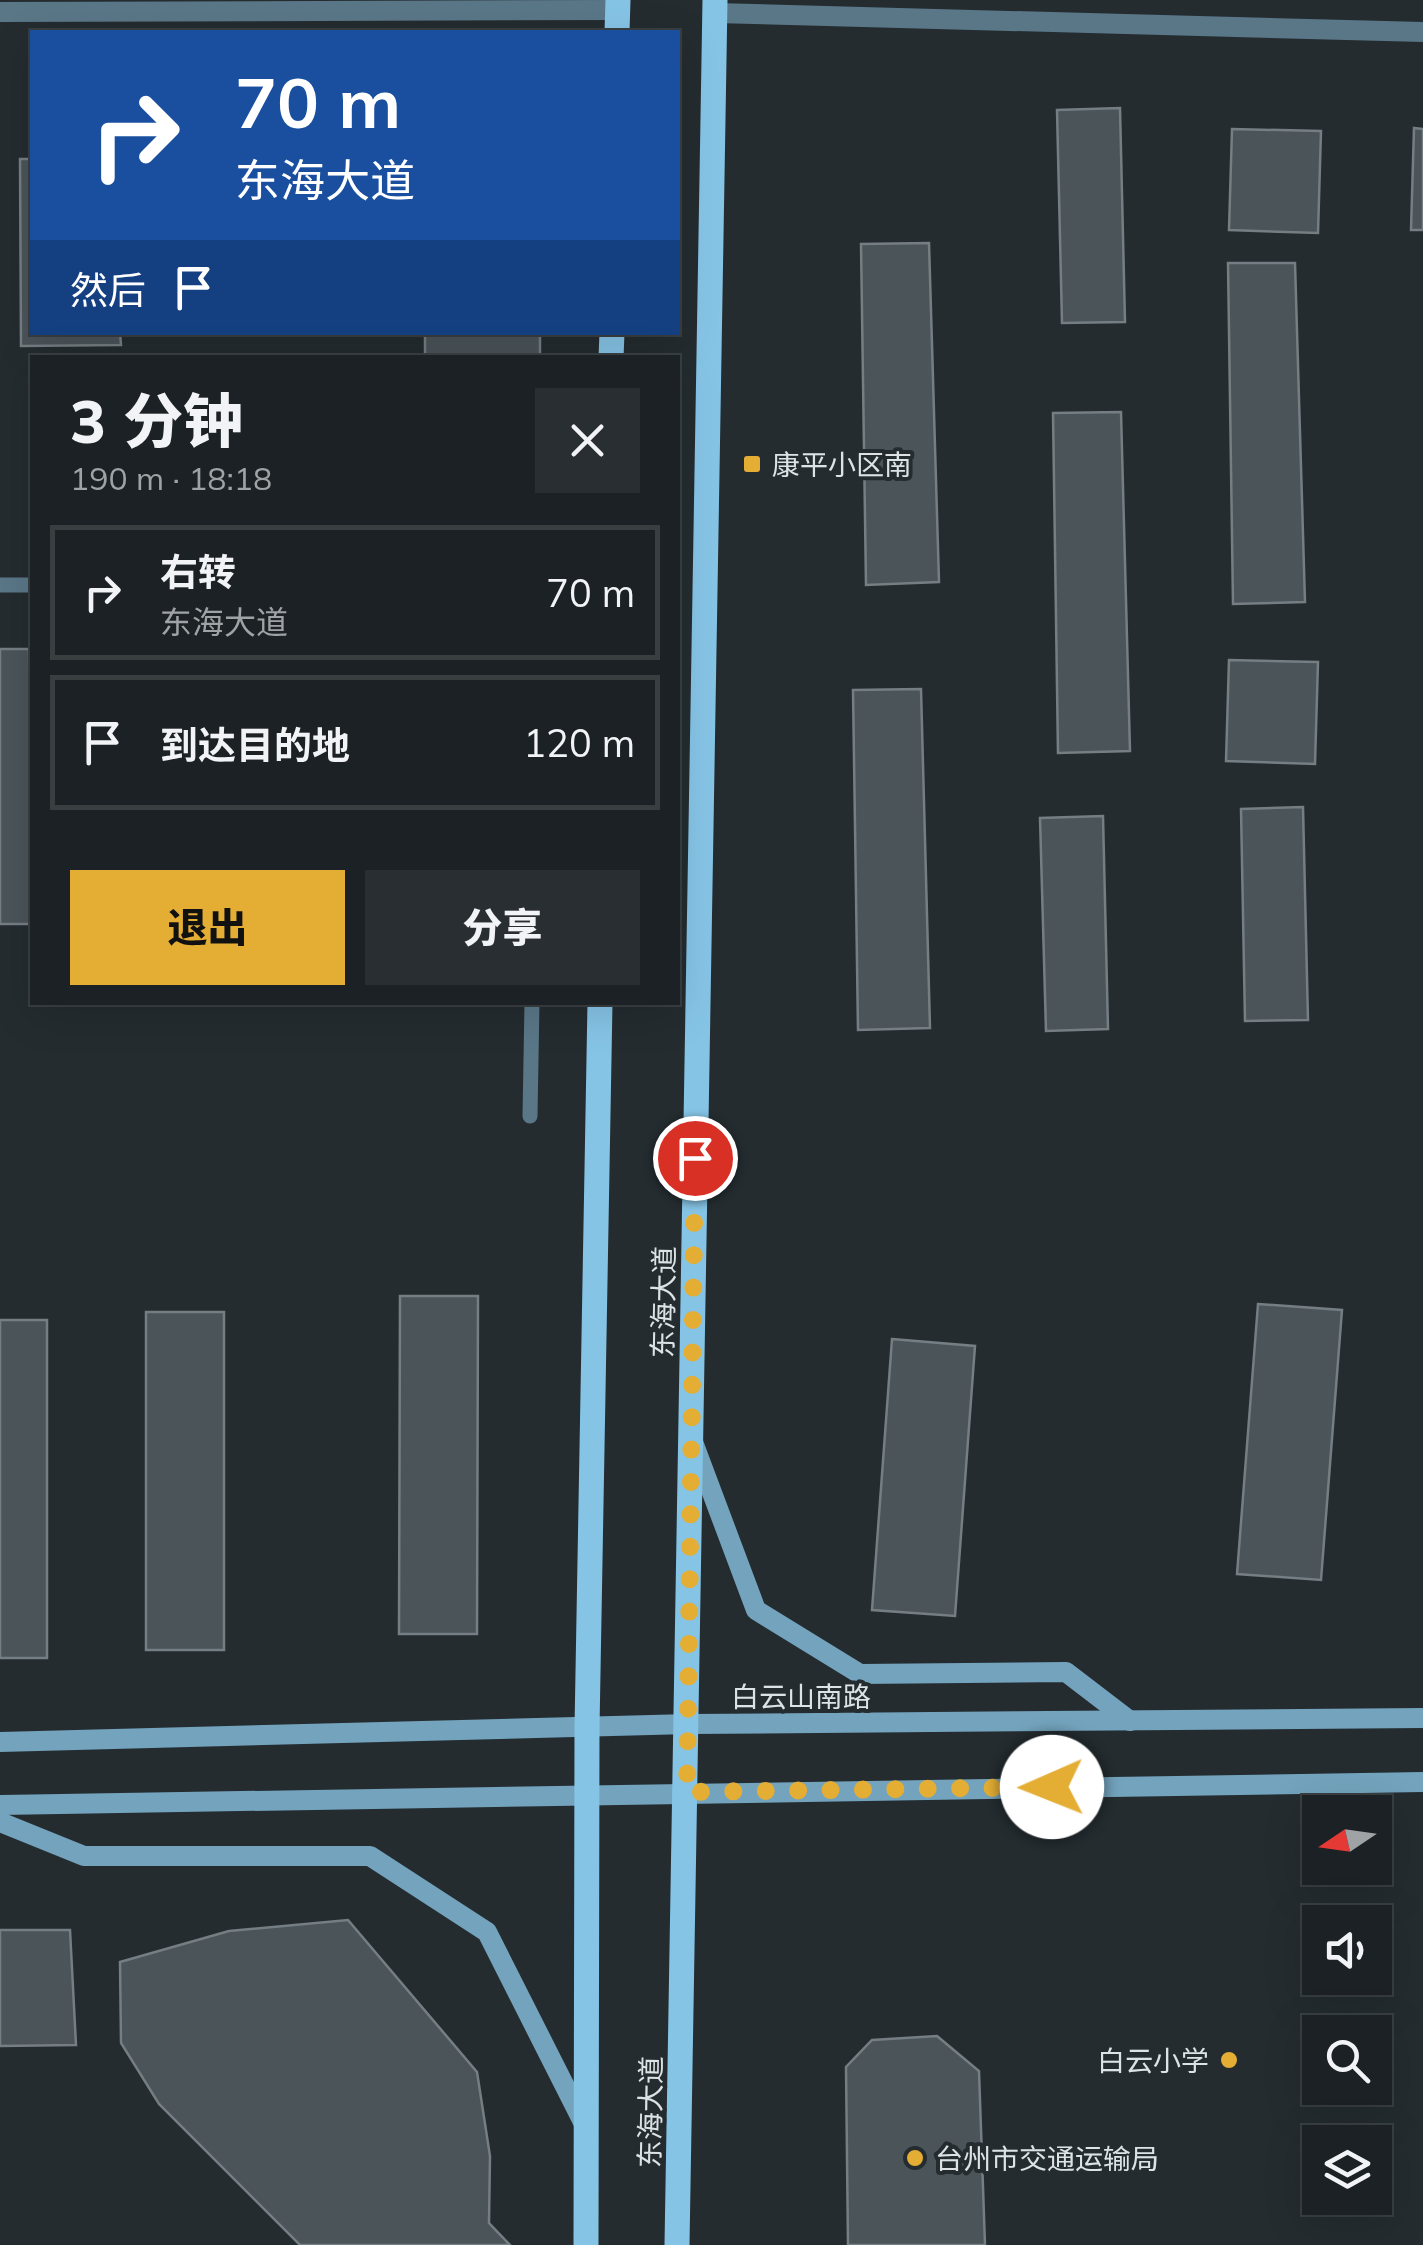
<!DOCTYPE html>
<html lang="zh">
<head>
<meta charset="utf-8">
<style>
	:root { --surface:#1b2124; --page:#282e31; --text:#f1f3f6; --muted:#a0a3a6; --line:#393e41; --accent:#e4ae35 }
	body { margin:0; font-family:Mulish,"Noto Sans SC",sans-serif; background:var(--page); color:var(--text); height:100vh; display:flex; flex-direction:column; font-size:38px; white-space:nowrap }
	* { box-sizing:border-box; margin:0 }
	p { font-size:32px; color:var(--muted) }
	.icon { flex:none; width:55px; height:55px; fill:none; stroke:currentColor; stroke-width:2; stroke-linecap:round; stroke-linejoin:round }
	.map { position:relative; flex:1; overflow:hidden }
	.drawer { position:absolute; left:30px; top:355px; width:650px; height:650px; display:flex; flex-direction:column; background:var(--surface); border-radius:0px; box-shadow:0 10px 40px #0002,0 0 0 2px var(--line) }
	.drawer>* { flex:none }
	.top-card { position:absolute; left:30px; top:30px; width:650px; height:305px; border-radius:0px; box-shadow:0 10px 40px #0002,0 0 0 2px var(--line); background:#1a4fa0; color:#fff; overflow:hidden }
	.needle { width:65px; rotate:257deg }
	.controls { position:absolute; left:1302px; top:1795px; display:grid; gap:20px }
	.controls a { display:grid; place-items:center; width:90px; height:90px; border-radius:0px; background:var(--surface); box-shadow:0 10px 40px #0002,0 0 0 2px var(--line); font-size:50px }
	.pin { position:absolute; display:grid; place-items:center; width:85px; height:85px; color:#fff; margin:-42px; border:5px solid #fff; border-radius:50%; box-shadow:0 2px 10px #0007 }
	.me { position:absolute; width:110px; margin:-55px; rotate:269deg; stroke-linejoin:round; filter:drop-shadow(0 0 8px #0008) }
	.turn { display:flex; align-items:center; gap:35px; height:210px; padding:0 40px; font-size:45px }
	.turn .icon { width:130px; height:130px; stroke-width:2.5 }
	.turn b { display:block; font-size:70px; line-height:85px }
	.then { display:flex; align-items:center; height:95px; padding:0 40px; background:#0003; gap:20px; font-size:38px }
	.round { display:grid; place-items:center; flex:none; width:105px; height:105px; border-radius:0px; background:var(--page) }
	.overview { display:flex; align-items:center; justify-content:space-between; height:170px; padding:0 40px }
	h1 { font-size:60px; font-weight:800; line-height:75px }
	.action { display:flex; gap:20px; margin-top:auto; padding:20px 40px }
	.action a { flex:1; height:115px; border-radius:0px; background:var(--accent); color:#111; font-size:40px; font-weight:800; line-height:115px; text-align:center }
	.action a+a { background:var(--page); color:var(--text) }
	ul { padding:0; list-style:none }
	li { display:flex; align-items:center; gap:30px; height:135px; margin:0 20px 15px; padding:0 20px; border:5px solid var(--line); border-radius:0px }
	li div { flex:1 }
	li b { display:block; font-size:38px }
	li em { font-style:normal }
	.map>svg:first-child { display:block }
	.building { fill:#4b5459; stroke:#757e83; stroke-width:2.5 }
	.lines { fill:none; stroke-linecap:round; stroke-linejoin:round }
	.lane { stroke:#5a7788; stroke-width:15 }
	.street { stroke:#5a7788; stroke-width:20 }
	.secondary { stroke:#73a3bd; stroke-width:20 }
	.primary { stroke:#86c4e6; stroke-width:25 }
	.route { stroke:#e4ae35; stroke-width:18; stroke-dasharray:0 32.4 }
	.poi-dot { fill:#e4ae35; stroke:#242c30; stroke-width:4 }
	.labels { text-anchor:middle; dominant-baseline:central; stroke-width:8; stroke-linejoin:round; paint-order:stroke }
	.poi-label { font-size:28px; fill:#dde2e5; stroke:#242c30; text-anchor:start }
	.street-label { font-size:28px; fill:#dde2e5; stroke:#242c30 }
</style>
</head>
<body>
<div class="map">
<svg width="1423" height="2245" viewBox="0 0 1423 2245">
	<rect width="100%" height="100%" fill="#242c30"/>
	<!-- building -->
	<g class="building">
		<polygon points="1120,108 1125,322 1062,323 1057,110"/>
		<polygon points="1414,128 1423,129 1423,230 1411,230"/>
		<polygon points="1232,129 1321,131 1318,233 1229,230"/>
		<polygon points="20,159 32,159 32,332 120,332 121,345 21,346"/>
		<polygon points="929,243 939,582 866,585 861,244"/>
		<polygon points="1228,263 1295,263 1305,602 1233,604"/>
		<rect x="425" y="332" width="115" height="26"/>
		<polygon points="1121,412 1130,751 1058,753 1053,413"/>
		<polygon points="0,649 29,649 32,924 0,924"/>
		<polygon points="1229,660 1318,662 1315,764 1226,761"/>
		<polygon points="921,689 930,1028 858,1030 853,690"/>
		<polygon points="1303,807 1308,1020 1245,1021 1241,809"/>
		<polygon points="1103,816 1108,1029 1046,1031 1040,818"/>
		<polygon points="400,1296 478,1296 477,1634 399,1634"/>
		<polygon points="1258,1304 1342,1310 1321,1580 1237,1574"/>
		<rect x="146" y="1312" width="78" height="338"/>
		<rect x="0" y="1320" width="47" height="338"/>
		<polygon points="892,1339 975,1346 955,1616 872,1610"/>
		<polygon points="348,1920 477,2072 490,2156 489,2223 510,2245 300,2245 159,2104 121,2043 120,1962 229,1931"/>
		<polygon points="0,1930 70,1930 76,2045 0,2046"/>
		<polygon points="937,2036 979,2071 985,2245 848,2245 846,2067 872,2040"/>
	</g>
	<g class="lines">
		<!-- lane -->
		<g class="lane">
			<polyline points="0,585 32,585"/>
			<polyline points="530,1116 532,1002"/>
		</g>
		<!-- street -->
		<g class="street">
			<polyline points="0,12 618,10"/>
			<polyline points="715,13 1423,32"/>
		</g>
		<!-- secondary -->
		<g class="secondary">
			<polyline points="693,1442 756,1610 860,1674 1066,1672 1130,1721"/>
			<polyline points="0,1742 689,1724 1423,1718"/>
			<polyline points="0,1805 1423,1782"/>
			<polyline points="0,1822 84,1856 370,1856 487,1932 585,2126"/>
		</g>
		<!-- primary -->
		<g class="primary">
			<polyline points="617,32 618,0"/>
			<polyline points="611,358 612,332"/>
			<polyline points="586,2245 587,1728 600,1002"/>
			<polyline points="677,2245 715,0"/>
		</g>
	</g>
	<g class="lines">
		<!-- route -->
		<polyline class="route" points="695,1158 687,1792 1052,1787"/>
	</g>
	<!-- markers -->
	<g class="poi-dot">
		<rect x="742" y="454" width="20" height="20" rx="5"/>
		<circle cx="1229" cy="2060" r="10"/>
		<circle cx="915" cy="2158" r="10"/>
	</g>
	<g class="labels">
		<!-- poi labels -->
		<g class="poi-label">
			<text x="772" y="464">康平小区南</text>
			<text x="1209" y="2060" text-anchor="end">白云小学</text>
			<text x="935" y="2158">台州市交通运输局</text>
		</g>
		<!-- street labels -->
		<g class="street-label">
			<text transform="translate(663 1302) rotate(-89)">东海大道</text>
			<text x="801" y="1696">白云山南路</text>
			<text transform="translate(650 2112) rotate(-89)">东海大道</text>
		</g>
	</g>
</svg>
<div class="controls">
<a><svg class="needle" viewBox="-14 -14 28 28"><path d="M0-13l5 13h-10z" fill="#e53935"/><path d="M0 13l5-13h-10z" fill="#a0a3a6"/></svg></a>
<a><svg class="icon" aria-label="sound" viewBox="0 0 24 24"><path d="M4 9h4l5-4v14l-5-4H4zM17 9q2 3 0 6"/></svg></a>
<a><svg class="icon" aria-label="search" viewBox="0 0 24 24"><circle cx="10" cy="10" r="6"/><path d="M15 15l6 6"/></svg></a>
<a><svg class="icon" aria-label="layers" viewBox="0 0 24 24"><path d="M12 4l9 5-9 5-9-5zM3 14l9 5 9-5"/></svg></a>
</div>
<div class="pin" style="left:695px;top:1158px;background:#d93025"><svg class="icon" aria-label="arrive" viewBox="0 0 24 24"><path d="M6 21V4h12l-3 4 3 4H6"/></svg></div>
<svg class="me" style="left:1052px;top:1787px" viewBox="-20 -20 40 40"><circle r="19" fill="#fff"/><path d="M0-13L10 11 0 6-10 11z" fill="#e4ae35"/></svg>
<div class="top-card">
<div class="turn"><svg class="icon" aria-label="right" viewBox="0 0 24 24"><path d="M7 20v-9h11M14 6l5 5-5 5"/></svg><div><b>70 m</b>东海大道</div></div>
<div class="then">然后<svg class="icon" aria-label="arrive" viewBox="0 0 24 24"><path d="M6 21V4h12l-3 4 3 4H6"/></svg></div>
</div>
<section class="drawer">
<div class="overview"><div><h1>3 分钟</h1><p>190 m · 18:18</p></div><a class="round"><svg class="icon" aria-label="close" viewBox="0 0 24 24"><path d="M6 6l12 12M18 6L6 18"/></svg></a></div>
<ul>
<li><svg class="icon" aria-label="right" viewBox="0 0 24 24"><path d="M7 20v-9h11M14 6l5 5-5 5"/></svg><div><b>右转</b><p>东海大道</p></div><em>70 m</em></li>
<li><svg class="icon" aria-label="arrive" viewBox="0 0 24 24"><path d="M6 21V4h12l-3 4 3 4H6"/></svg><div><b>到达目的地</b></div><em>120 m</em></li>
</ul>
<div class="action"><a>退出</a><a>分享</a></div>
</section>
</div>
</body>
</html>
